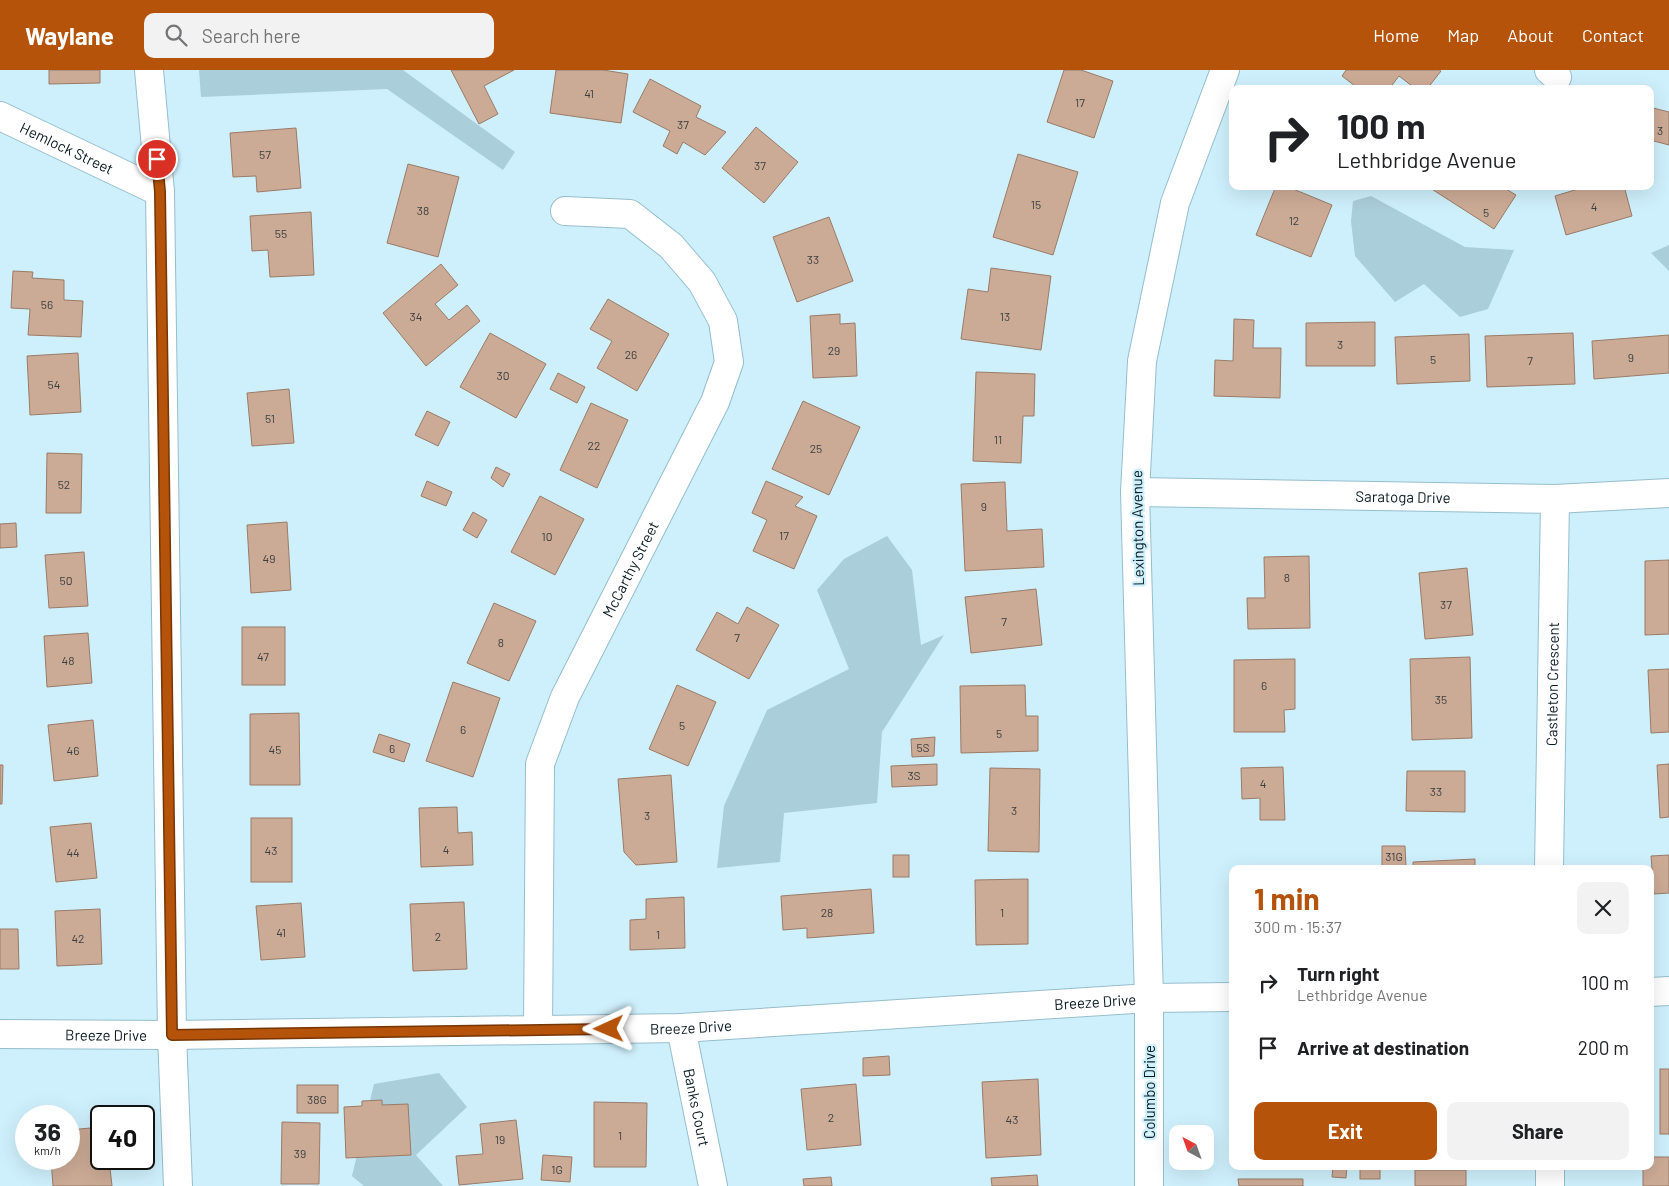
<!DOCTYPE html>
<html lang="en">
<head>
<meta charset="utf-8">
<style>
	:root { --surface:#fff; --page:#f2f2f2; --text:#202124; --muted:#757577; --accent:#b45309 }
	body { margin:0; font-family:Barlow,sans-serif; background:var(--page); color:var(--text); height:100vh; display:flex; flex-direction:column; font-size:19px; white-space:nowrap }
	* { box-sizing:border-box; margin:0 }
	p { font-size:16px; color:var(--muted) }
	.icon { flex:none; width:28px; height:28px; fill:none; stroke:currentColor; stroke-width:2; stroke-linecap:round; stroke-linejoin:round }
	.map { position:relative; flex:1; overflow:hidden }
	.panel { position:absolute; left:1229px; top:795px; width:425px; height:305px; display:flex; flex-direction:column; background:var(--surface); border-radius:10px; box-shadow:0 5px 20px #0002 }
	.panel>* { flex:none }
	.hud { position:absolute; left:1229px; top:15px; width:425px; height:105px; border-radius:10px; box-shadow:0 5px 20px #0002; background:#fff; color:var(--text); overflow:hidden }
	.needle { width:32px; rotate:319deg }
	.tools { position:absolute; left:1169px; top:1055px; display:grid; gap:10px }
	.tools a { display:grid; place-items:center; width:45px; height:45px; border-radius:10px; background:var(--surface); box-shadow:0 5px 20px #0002; font-size:25px }
	.speed { position:absolute; left:15px; top:1035px; display:flex; gap:10px; font-size:25px; font-weight:700; text-align:center }
	.speed>* { display:grid; place-content:center; width:65px; height:65px; border-radius:50%; background:var(--surface); box-shadow:0 5px 20px #0002; line-height:1 }
	.speed small { font-size:12px; font-weight:400 }
	.speed .limit { border:2px solid #111; border-radius:8px; background:#fff; color:#111 }
	.pin { position:absolute; display:grid; place-items:center; width:42px; height:42px; color:#fff; margin:-21px; border:2px solid #fff; border-radius:50%; box-shadow:0 1px 5px #0007 }
	.me { position:absolute; width:55px; margin:-28px; rotate:269deg; stroke-linejoin:round; filter:drop-shadow(0 0 4px #0008) }
	.turn { display:flex; align-items:center; gap:18px; height:105px; padding:0 25px; font-size:22px }
	.turn .icon { width:65px; height:65px; stroke-width:2.5 }
	.turn b { display:block; font-size:35px; line-height:42px }
	.round { display:grid; place-items:center; flex:none; width:52px; height:52px; border-radius:10px; background:var(--page) }
	.overview { display:flex; align-items:center; justify-content:space-between; height:85px; padding:0 25px }
	h1 { font-size:30px; font-weight:700; line-height:38px; color:var(--accent) }
	.button { display:flex; gap:10px; margin-top:auto; padding:10px 25px }
	.button a { flex:1; height:58px; border-radius:10px; background:var(--accent); color:#fff; font-size:20px; font-weight:700; line-height:58px; text-align:center }
	.button a+a { background:var(--page); color:var(--text) }
	ul { padding:0; list-style:none }
	li { display:flex; align-items:center; gap:15px; height:65px; padding:0 25px }
	li div { flex:1 }
	li b { display:block; font-size:19px }
	li em { font-style:normal }
	header { display:flex; align-items:center; gap:30px; box-sizing:border-box; height:70px; padding:0 25px; background:var(--accent); color:#fff }
	header strong { font-size:24px }
	nav { display:flex; gap:28px; margin-inline-start:auto; font-size:18px }
	.search { width:350px; height:45px; background:var(--page); display:flex; align-items:center; gap:12px; box-sizing:border-box; padding:0 18px; border-radius:10px; color:var(--muted); font-size:19px }
	.map>svg:first-child { display:block }
	.green { fill:#aaceda }
	.building { fill:#ccab96; stroke:#9a7b67 }
	.lines { fill:none; stroke-linecap:round; stroke-linejoin:round }
	.minor-casing { stroke:#95becc; stroke-width:30 }
	.minor { stroke:#fff; stroke-width:28 }
	.route-casing { stroke:#753606; stroke-width:12 }
	.route { stroke:#b45309; stroke-width:9 }
	.labels { text-anchor:middle; dominant-baseline:central; stroke-width:4.5; stroke-linejoin:round; paint-order:stroke }
	.number-label { font-size:12px; fill:#3b3f3e }
	.street-label { font-size:15px; fill:#0b1b21; stroke:#cef0fc }
</style>
</head>
<body>
<header>
<strong>Waylane</strong>
<div class="search"><svg class="icon" aria-label="search" viewBox="0 0 24 24"><circle cx="10" cy="10" r="6"/><path d="M15 15l6 6"/></svg>Search here</div>
<nav><a>Home</a><a>Map</a><a>About</a><a>Contact</a></nav>
</header>
<div class="map">
<svg width="1669" height="1116" viewBox="0 0 1669 1116">
	<rect width="100%" height="100%" fill="#cef0fc"/>
	<!-- green -->
	<g class="green">
		<polygon points="199,0 403,0 515,82 503,100 387,19 201,27"/>
		<polygon points="1371,126 1465,177 1514,180 1488,239 1460,247 1424,214 1395,232 1355,186 1351,151 1353,131"/>
		<polygon points="1669,175 1669,201 1651,183"/>
		<polygon points="887,466 912,500 921,575 944,565 882,662 877,733 784,743 780,792 717,798 724,736 767,640 849,599 817,520 844,489"/>
		<polygon points="439,1003 467,1037 416,1085 443,1116 364,1116 352,1106 374,1014"/>
	</g>
	<!-- building -->
	<g class="building">
		<polygon points="49,0 100,0 100,13 49,14"/>
		<polygon points="451,0 514,0 484,16 498,44 479,54"/>
		<polygon points="556,0 603,0 628,4 621,53 550,43"/>
		<polygon points="1064,0 1081,0 1113,11 1094,68 1047,52"/>
		<polygon points="1346,0 1439,0 1441,1 1427,19 1416,19 1399,6 1389,19 1359,19 1342,6"/>
		<polygon points="650,9 701,36 696,47 726,62 705,85 683,72 677,84 663,76 670,61 633,42"/>
		<polygon points="1653,38 1669,42 1669,75 1650,70 1650,50"/>
		<polygon points="756,57 798,92 764,133 722,98"/>
		<polygon points="296,58 301,118 257,122 256,106 233,107 230,63"/>
		<polygon points="1018,84 1078,102 1053,185 993,167"/>
		<polygon points="408,94 459,107 438,187 387,173"/>
		<polygon points="1276,116 1286,116 1332,135 1311,187 1256,165"/>
		<polygon points="1427,116 1501,116 1516,125 1494,159"/>
		<polygon points="1588,116 1624,116 1632,146 1566,165 1555,126"/>
		<polygon points="311,142 314,205 270,207 268,180 252,181 250,146"/>
		<polygon points="829,147 853,211 797,232 773,167"/>
		<polygon points="441,194 458,215 435,234 449,250 467,235 480,251 426,296 383,243"/>
		<polygon points="991,198 1051,206 1041,280 961,269 968,219 988,222"/>
		<polygon points="13,201 33,202 32,208 64,210 64,230 83,231 81,267 28,265 30,239 11,238"/>
		<polygon points="608,229 669,264 637,321 597,298 612,271 590,259"/>
		<polygon points="840,244 840,254 855,253 857,306 813,308 810,246"/>
		<polygon points="1234,249 1254,250 1253,278 1281,278 1280,328 1214,326 1215,290 1233,291"/>
		<polygon points="1375,252 1375,296 1306,296 1306,253"/>
		<polygon points="490,263 546,294 516,348 460,317"/>
		<polygon points="1573,263 1575,314 1487,317 1485,266"/>
		<polygon points="1469,264 1470,311 1397,314 1395,267"/>
		<polygon points="1669,265 1669,303 1594,309 1592,271"/>
		<polygon points="78,283 81,342 30,345 27,286"/>
		<polygon points="976,302 1035,304 1034,346 1023,346 1021,393 973,391"/>
		<polygon points="558,303 585,317 577,333 550,319"/>
		<polygon points="289,319 294,373 252,376 247,323"/>
		<polygon points="803,331 860,357 829,425 772,399"/>
		<polygon points="591,333 628,350 597,418 560,400"/>
		<polygon points="427,341 450,352 438,376 415,365"/>
		<polygon points="47,383 82,384 81,443 46,443"/>
		<polygon points="496,397 510,404 503,417 491,408"/>
		<polygon points="427,411 452,422 446,436 421,426"/>
		<polygon points="766,411 803,427 795,436 817,446 794,499 753,481 767,450 752,443"/>
		<polygon points="1005,412 1007,461 1042,459 1044,497 965,501 961,414"/>
		<polygon points="540,426 584,449 555,505 511,482"/>
		<polygon points="473,442 487,450 477,468 463,460"/>
		<polygon points="287,452 291,520 251,523 247,455"/>
		<polygon points="16,453 17,477 0,478 0,454"/>
		<polygon points="84,482 88,536 49,538 45,485"/>
		<polygon points="1309,486 1310,558 1248,559 1247,528 1265,528 1264,487"/>
		<polygon points="1669,490 1669,564 1645,565 1645,491"/>
		<polygon points="1467,498 1473,565 1425,569 1419,503"/>
		<polygon points="1036,519 1042,575 971,583 965,527"/>
		<polygon points="494,533 536,551 509,611 467,593"/>
		<polygon points="747,537 779,555 749,609 696,580 717,542 738,554"/>
		<rect x="242" y="557" width="43" height="58"/>
		<polygon points="88,563 92,613 47,617 44,566"/>
		<polygon points="1470,587 1472,668 1412,670 1410,589"/>
		<polygon points="1295,589 1295,639 1284,640 1285,662 1234,662 1234,590"/>
		<polygon points="1669,599 1669,662 1651,663 1648,600"/>
		<polygon points="453,612 500,628 473,707 426,691"/>
		<polygon points="677,615 716,632 688,696 649,679"/>
		<polygon points="1025,615 1026,646 1038,646 1038,681 961,683 960,616"/>
		<polygon points="299,643 300,715 250,715 250,644"/>
		<polygon points="93,650 98,706 54,711 48,655"/>
		<polygon points="379,664 410,674 404,692 373,682"/>
		<polygon points="935,667 934,686 912,687 911,669"/>
		<polygon points="937,694 937,715 892,717 891,696"/>
		<polygon points="1669,694 1669,747 1660,748 1657,695"/>
		<polygon points="0,695 3,695 2,734 0,734"/>
		<polygon points="1283,697 1285,750 1260,750 1260,728 1242,729 1241,698"/>
		<polygon points="990,698 1040,699 1039,782 988,781"/>
		<polygon points="1407,701 1465,701 1465,742 1406,741"/>
		<polygon points="671,705 677,792 636,795 624,782 618,709"/>
		<polygon points="457,737 458,763 472,762 473,795 421,797 419,738"/>
		<rect x="251" y="748" width="41" height="64"/>
		<polygon points="91,753 97,808 56,812 50,757"/>
		<polygon points="1382,776 1405,776 1406,796 1382,796"/>
		<rect x="893" y="785" width="16" height="22"/>
		<polygon points="1669,785 1669,823 1654,824 1651,786"/>
		<polygon points="1475,789 1475,799 1413,799 1413,792"/>
		<polygon points="1291,796 1291,799 1246,799 1246,798"/>
		<polygon points="1028,809 1028,874 976,875 975,810"/>
		<polygon points="871,819 874,863 807,868 807,858 783,860 781,826"/>
		<polygon points="684,827 685,878 630,880 630,850 646,849 646,829"/>
		<polygon points="464,832 467,899 413,901 410,834"/>
		<polygon points="301,833 305,887 261,890 256,836"/>
		<polygon points="100,839 102,894 57,896 55,841"/>
		<polygon points="0,859 18,859 19,899 0,899"/>
		<polygon points="889,986 890,1005 863,1006 863,988"/>
		<rect x="1660" y="999" width="9" height="65"/>
		<polygon points="1038,1009 1041,1085 986,1088 982,1012"/>
		<polygon points="856,1014 861,1075 807,1080 801,1019"/>
		<rect x="297" y="1015" width="41" height="28"/>
		<polygon points="382,1030 382,1035 408,1034 411,1085 346,1088 344,1037 362,1036 362,1031"/>
		<polygon points="594,1032 647,1033 646,1097 594,1097"/>
		<polygon points="516,1050 523,1109 459,1115 456,1086 483,1084 480,1054"/>
		<polygon points="282,1052 320,1053 319,1114 281,1114"/>
		<polygon points="101,1057 101,1089 109,1089 112,1116 53,1116 51,1089 69,1089 69,1060"/>
		<polygon points="543,1085 572,1087 570,1112 541,1110"/>
		<polygon points="1650,1087 1669,1087 1669,1116 1643,1116 1643,1096 1650,1096"/>
		<polygon points="1333,1096 1347,1096 1346,1108 1332,1107"/>
		<rect x="1360" y="1096" width="20" height="13"/>
		<rect x="1415" y="1100" width="51" height="16"/>
		<polygon points="1037,1105 1038,1116 992,1116 991,1108"/>
		<polygon points="831,1107 832,1116 804,1116 803,1109"/>
		<polygon points="1238,1109 1303,1109 1303,1116 1239,1116"/>
	</g>
	<g class="lines">
		<!-- minor casing -->
		<g class="minor-casing">
			<g id="minor">
				<polyline points="149,0 160,122 172,965 178,1116"/>
				<polyline points="1549,0 1557,7"/>
				<path id="s1" d="M 0,46 L 160,122"/>
				<path id="s2" d="M 1135,422 L 1555,429 L 1669,423"/>
				<path id="s3" d="M 1549,799 L 1555,429"/>
				<polyline points="1650,922 1669,921"/>
				<path id="s4" d="M 681,958 L 713,1116"/>
				<path id="s5" d="M 538,960 L 540,694 L 565,627 L 715,332 L 729,292 L 723,251 L 702,212 L 671,176 L 630,144 L 565,141"/>
				<path id="s6" d="M 0,964 L 172,965 L 681,958 L 1149,928 L 1232,927"/>
				<polyline points="1550,1096 1550,1116"/>
				<polyline points="1149,1116 1149,928 1135,422 1142,291 1175,133 1225,0"/>
			</g>
		</g>
		<!-- minor -->
		<use href="#minor" class="minor"/>
	</g>
	<g class="lines">
		<!-- route casing -->
		<g class="route-casing">
			<polyline id="route" points="157,89 160,122 172,965 609,959"/>
		</g>
		<!-- route -->
		<use href="#route" class="route"/>
	</g>
	<g class="labels">
		<!-- number labels -->
		<g class="number-label">
			<text x="589" y="23">41</text>
			<text x="1080" y="32">17</text>
			<text x="683" y="54">37</text>
			<text x="1660" y="60">3</text>
			<text x="265" y="84">57</text>
			<text x="760" y="95">37</text>
			<text x="1036" y="134">15</text>
			<text x="1594" y="136">4</text>
			<text x="423" y="140">38</text>
			<text x="1486" y="142">5</text>
			<text x="1294" y="150">12</text>
			<text x="281" y="163">55</text>
			<text x="813" y="189">33</text>
			<text x="47" y="234">56</text>
			<text x="416" y="246">34</text>
			<text x="1005" y="246">13</text>
			<text x="1340" y="274">3</text>
			<text x="834" y="280">29</text>
			<text x="631" y="284">26</text>
			<text x="1631" y="287">9</text>
			<text x="1433" y="289">5</text>
			<text x="1530" y="290">7</text>
			<text x="503" y="305">30</text>
			<text x="54" y="314">54</text>
			<text x="270" y="348">51</text>
			<text x="998" y="369">11</text>
			<text x="594" y="375">22</text>
			<text x="816" y="378">25</text>
			<text x="64" y="414">52</text>
			<text x="984" y="436">9</text>
			<text x="784" y="465">17</text>
			<text x="547" y="466">10</text>
			<text x="269" y="488">49</text>
			<text x="1287" y="507">8</text>
			<text x="66" y="510">50</text>
			<text x="1446" y="534">37</text>
			<text x="1004" y="551">7</text>
			<text x="737" y="567">7</text>
			<text x="501" y="572">8</text>
			<text x="263" y="586">47</text>
			<text x="68" y="590">48</text>
			<text x="1264" y="615">6</text>
			<text x="1441" y="629">35</text>
			<text x="682" y="655">5</text>
			<text x="463" y="659">6</text>
			<text x="999" y="663">5</text>
			<text x="923" y="677">5S</text>
			<text x="392" y="678">6</text>
			<text x="275" y="679">45</text>
			<text x="73" y="680">46</text>
			<text x="914" y="705">3S</text>
			<text x="1263" y="713">4</text>
			<text x="1436" y="721">33</text>
			<text x="1014" y="740">3</text>
			<text x="647" y="745">3</text>
			<text x="446" y="779">4</text>
			<text x="271" y="780">43</text>
			<text x="73" y="782">44</text>
			<text x="1394" y="786">31G</text>
			<text x="827" y="842">28</text>
			<text x="1002" y="842">1</text>
			<text x="281" y="862">41</text>
			<text x="658" y="864">1</text>
			<text x="438" y="866">2</text>
			<text x="78" y="868">42</text>
			<text x="317" y="1029">38G</text>
			<text x="831" y="1047">2</text>
			<text x="1012" y="1049">43</text>
			<text x="620" y="1065">1</text>
			<text x="500" y="1069">19</text>
			<text x="300" y="1083">39</text>
			<text x="557" y="1099">1G</text>
		</g>
		<!-- street labels -->
		<g class="street-label">
			<text stroke="none"><textPath href="#s1" startOffset="74">Hemlock Street</textPath></text>
			<text stroke="none"><textPath href="#s2" startOffset="268">Saratoga Drive</textPath></text>
			<text transform="translate(1137 458) rotate(-91)">Lexington Avenue</text>
			<text stroke="none"><textPath href="#s5" startOffset="481">McCarthy Street</textPath></text>
			<text stroke="none"><textPath href="#s3" startOffset="185">Castleton Crescent</textPath></text>
			<text stroke="none"><textPath href="#s6" startOffset="1096">Breeze Drive</textPath></text>
			<text stroke="none"><textPath href="#s6" startOffset="691">Breeze Drive</textPath></text>
			<text stroke="none"><textPath href="#s6" startOffset="106">Breeze Drive</textPath></text>
			<text transform="translate(1149 1022) rotate(-90)">Columbo Drive</text>
			<text stroke="none"><textPath href="#s4" startOffset="81">Banks Court</textPath></text>
		</g>
	</g>
</svg>
<div class="tools">
<a><svg class="needle" viewBox="-14 -14 28 28"><path d="M0-13l5 13h-10z" fill="#e53935"/><path d="M0 13l5-13h-10z" fill="#757577"/></svg></a>
</div>
<div class="speed"><div>36<small>km/h</small></div><div class="limit">40</div></div>
<div class="pin" style="left:157px;top:89px;background:#d93025"><svg class="icon" aria-label="arrive" viewBox="0 0 24 24"><path d="M6 21V4h12l-3 4 3 4H6"/></svg></div>
<svg class="me" style="left:609px;top:959px" viewBox="-20 -20 40 40"><path d="M0-17L14 15 0 8-14 15z" fill="#b45309" stroke="#fff" stroke-width="4"/></svg>
<div class="hud">
<div class="turn"><svg class="icon" aria-label="right" viewBox="0 0 24 24"><path d="M7 20v-9h11M14 6l5 5-5 5"/></svg><div><b>100 m</b>Lethbridge Avenue</div></div>
</div>
<section class="panel">
<div class="overview"><div><h1>1 min</h1><p>300 m · 15:37</p></div><a class="round"><svg class="icon" aria-label="close" viewBox="0 0 24 24"><path d="M6 6l12 12M18 6L6 18"/></svg></a></div>
<ul>
<li><svg class="icon" aria-label="right" viewBox="0 0 24 24"><path d="M7 20v-9h11M14 6l5 5-5 5"/></svg><div><b>Turn right</b><p>Lethbridge Avenue</p></div><em>100 m</em></li>
<li><svg class="icon" aria-label="arrive" viewBox="0 0 24 24"><path d="M6 21V4h12l-3 4 3 4H6"/></svg><div><b>Arrive at destination</b></div><em>200 m</em></li>
</ul>
<div class="button"><a>Exit</a><a>Share</a></div>
</section>
</div>
</body>
</html>
